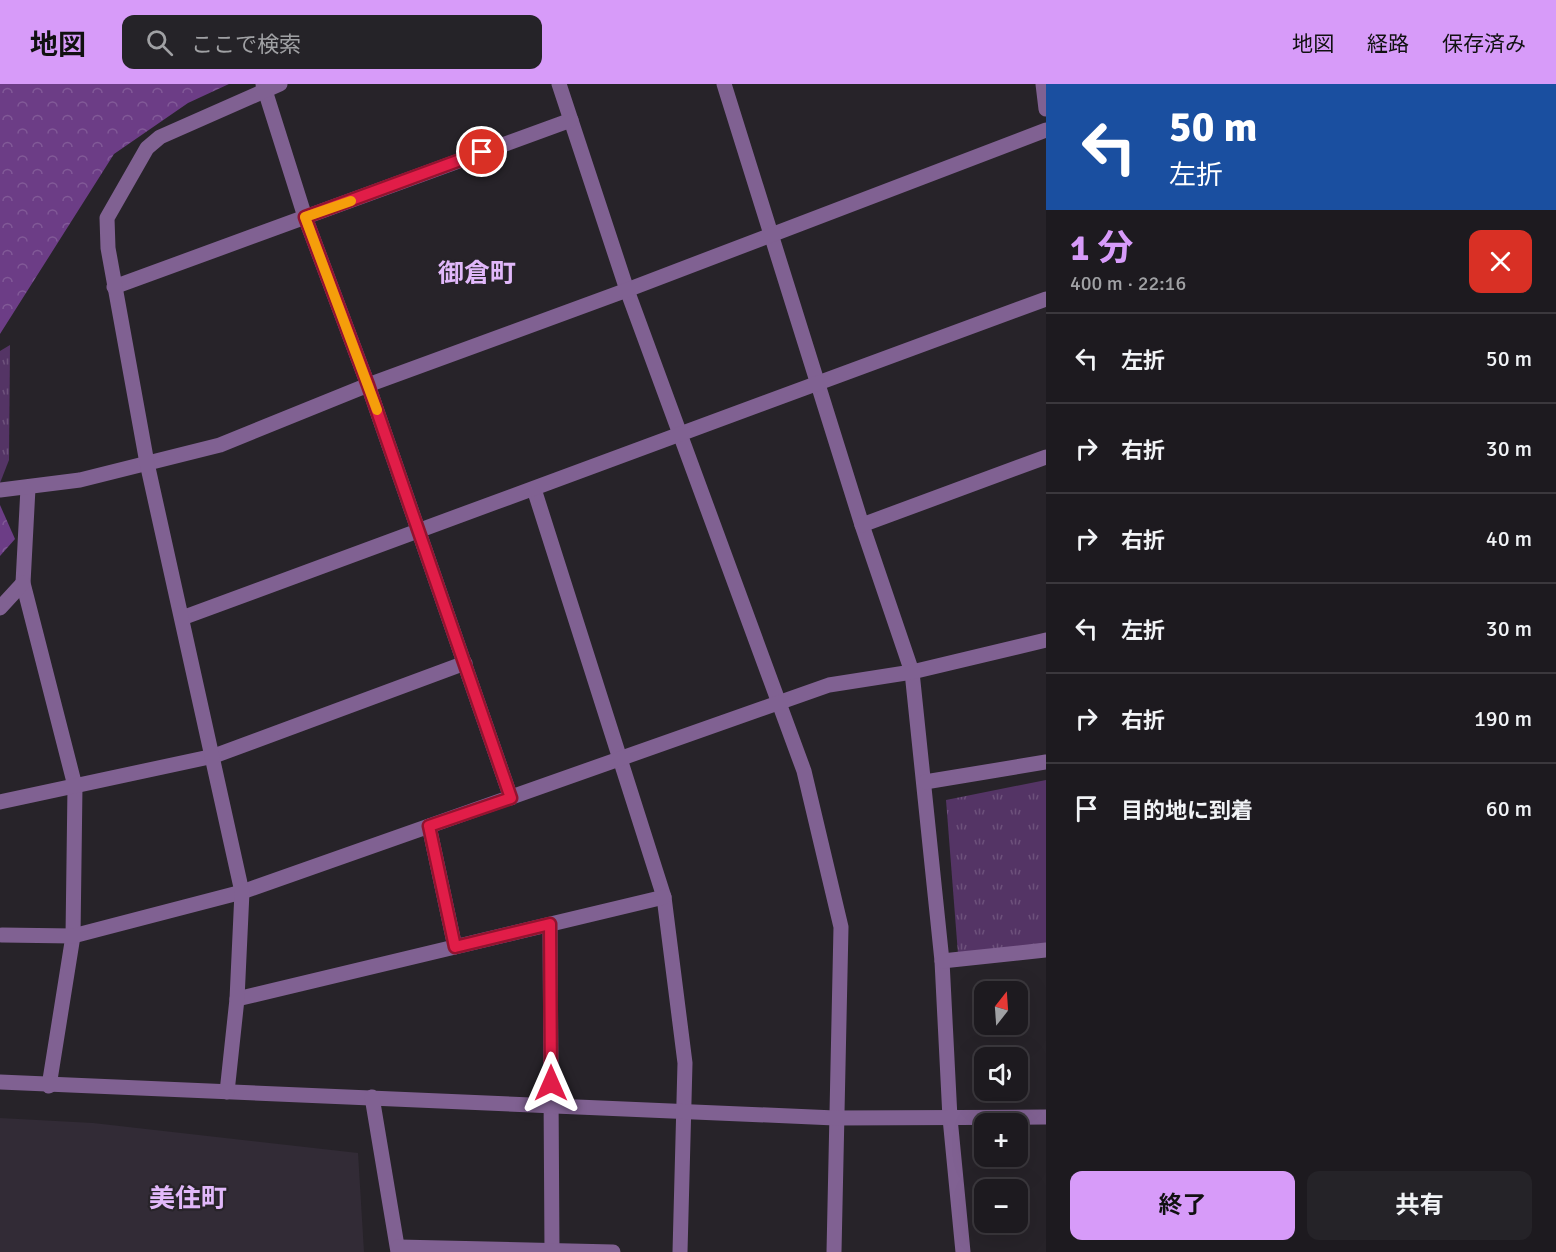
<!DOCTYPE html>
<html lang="ja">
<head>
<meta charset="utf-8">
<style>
	:root { --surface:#1d1a1f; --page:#252328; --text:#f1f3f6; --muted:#a0a1a4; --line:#3b383d; --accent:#d79bf9 }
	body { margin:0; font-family:Signika,"Noto Sans JP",sans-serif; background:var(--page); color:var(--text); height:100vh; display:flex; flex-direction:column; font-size:22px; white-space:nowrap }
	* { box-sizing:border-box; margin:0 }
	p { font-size:20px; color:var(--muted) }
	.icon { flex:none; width:33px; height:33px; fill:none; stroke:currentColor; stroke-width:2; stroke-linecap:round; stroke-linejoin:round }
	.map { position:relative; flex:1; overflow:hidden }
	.details { display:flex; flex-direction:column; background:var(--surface); width:510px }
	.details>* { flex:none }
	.hud { background:#1a4fa0; color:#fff; overflow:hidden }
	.needle { width:39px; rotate:17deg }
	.fabs { position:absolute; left:974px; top:897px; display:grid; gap:12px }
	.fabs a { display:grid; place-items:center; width:54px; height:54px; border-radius:12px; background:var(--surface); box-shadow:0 6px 24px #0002,0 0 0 2px var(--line); font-size:30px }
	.pin { position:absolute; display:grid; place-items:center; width:51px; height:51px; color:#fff; margin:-26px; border:3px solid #fff; border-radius:50%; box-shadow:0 2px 6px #0007 }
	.me { position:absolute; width:66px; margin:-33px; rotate:0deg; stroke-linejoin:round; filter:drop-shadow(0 0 4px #0008) }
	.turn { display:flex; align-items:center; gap:21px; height:126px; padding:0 24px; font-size:27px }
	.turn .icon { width:78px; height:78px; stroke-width:2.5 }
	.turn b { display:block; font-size:42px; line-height:51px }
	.round { display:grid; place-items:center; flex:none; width:63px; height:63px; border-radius:12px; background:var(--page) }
	.head { display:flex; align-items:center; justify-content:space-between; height:102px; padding:0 24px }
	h1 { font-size:36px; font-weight:700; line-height:45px; color:var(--accent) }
	.primary-button { display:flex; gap:12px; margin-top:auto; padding:12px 24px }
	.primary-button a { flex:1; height:69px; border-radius:12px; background:var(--accent); color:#111; font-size:24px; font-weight:700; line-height:69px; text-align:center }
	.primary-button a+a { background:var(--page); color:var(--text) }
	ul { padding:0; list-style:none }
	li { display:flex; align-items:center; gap:18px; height:90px; padding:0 24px; border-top:2px solid var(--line) }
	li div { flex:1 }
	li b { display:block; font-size:22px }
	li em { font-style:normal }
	header { display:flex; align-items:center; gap:36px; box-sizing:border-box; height:84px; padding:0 30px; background:var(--accent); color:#111 }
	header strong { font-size:28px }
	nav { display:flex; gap:33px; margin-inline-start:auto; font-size:21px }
	.search { width:420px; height:54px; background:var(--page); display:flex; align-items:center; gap:15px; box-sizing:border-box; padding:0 21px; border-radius:12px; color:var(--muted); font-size:22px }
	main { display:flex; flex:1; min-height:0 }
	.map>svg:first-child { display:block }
	.built { fill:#322b36 }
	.forest { fill:url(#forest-crowns) }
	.park { fill:url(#park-tufts) }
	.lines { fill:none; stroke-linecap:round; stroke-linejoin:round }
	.minor { stroke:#806192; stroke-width:15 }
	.route-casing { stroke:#92132f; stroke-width:15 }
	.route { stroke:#e11d48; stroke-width:10 }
	.slow { stroke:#f59e0b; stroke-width:10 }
	.labels { text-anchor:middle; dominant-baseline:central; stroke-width:4.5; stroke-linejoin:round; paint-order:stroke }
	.quarter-label { font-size:26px; font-weight:bold; fill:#e1b8fa; stroke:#272329 }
</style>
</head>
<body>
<header>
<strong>地図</strong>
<div class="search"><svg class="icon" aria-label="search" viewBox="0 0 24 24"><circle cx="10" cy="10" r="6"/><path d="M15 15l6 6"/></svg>ここで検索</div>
<nav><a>地図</a><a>経路</a><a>保存済み</a></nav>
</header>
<main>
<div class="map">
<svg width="1046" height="1168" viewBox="0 0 1046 1168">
	<defs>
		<pattern id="forest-crowns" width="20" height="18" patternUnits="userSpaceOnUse" patternTransform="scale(1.5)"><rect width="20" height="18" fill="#6c3d86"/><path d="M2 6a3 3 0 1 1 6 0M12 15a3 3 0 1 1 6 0" fill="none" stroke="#815997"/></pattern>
		<pattern id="park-tufts" width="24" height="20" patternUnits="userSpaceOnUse" patternTransform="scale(1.5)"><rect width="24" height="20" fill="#543465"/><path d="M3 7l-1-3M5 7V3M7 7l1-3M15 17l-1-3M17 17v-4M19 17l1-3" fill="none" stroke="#6d517b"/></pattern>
	</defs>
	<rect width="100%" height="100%" fill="#272329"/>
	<!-- built -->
	<polygon class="built" points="0,1034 93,1039 358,1069 364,1168 0,1168"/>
	<!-- forest -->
	<g class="forest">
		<polygon points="0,0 229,0 188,19 114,70 0,250"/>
		<polygon points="0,421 15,455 0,472"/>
	</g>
	<!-- park -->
	<g class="park">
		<polygon points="10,261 9,376 0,399 0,267"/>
		<polygon points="1046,696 1046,862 958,870 946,716"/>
	</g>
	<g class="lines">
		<!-- minor -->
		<g class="minor">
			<polyline points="263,0 305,133 368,301 511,714"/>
			<polyline points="559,0 627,206 804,687 841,843 834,1168"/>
			<polyline points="724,0 862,441 912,588 942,877 950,1034 963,1168"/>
			<polyline points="1043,0 1046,25"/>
			<polyline points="114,203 571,36"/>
			<polyline points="28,404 23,499 75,702 73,852 49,1002"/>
			<polyline points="534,405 664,813 685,979 680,1168"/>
			<polyline points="0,406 80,396 220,361 368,301 627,206 1046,46"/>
			<polyline points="862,441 1046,373"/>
			<polyline points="0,524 23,499"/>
			<polyline points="182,534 1046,215"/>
			<polyline points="925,698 1046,678"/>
			<polyline points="0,718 214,672 465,579"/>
			<polyline points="429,742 455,863"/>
			<polyline points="550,841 552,1168"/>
			<polyline points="2,851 73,852 242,808 829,601 912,588 1046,556"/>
			<polyline points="942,877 1046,866"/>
			<polyline points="237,915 664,813"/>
			<polyline points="0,998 835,1034 1046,1033"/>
			<polyline points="227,1008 237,915 242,808 147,379 108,164 107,134 147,64 160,53 280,0"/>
			<polyline points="372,1013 398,1168"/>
			<polyline points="398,1163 613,1168"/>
		</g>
	</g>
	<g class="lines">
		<!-- route casing -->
		<g class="route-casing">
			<polyline id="route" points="482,68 305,133 368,301 511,714 429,742 455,863 550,840 551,999"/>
		</g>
		<!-- route -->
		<use href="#route" class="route"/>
		<!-- slow -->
		<polyline class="slow" points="351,117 305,133 377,326"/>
	</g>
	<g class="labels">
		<!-- quarter labels -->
		<g class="quarter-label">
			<text x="477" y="190">御倉町</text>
			<text x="188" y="1115">美住町</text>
		</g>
	</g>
</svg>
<div class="fabs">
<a><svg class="needle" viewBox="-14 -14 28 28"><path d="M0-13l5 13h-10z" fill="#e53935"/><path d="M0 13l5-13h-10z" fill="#a0a1a4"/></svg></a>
<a><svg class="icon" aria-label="sound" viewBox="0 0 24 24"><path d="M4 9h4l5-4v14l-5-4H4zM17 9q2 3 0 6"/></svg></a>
<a>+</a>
<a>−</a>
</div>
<div class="pin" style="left:482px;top:68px;background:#d93025"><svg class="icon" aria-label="arrive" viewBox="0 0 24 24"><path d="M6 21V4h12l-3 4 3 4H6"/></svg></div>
<svg class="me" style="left:551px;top:999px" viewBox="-20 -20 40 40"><path d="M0-17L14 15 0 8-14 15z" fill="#e11d48" stroke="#fff" stroke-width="4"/></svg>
</div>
<section class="details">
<div class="hud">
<div class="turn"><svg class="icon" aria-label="left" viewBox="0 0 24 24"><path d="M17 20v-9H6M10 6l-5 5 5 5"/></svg><div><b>50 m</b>左折</div></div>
</div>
<div class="head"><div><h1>1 分</h1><p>400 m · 22:16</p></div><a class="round" style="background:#d93025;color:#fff"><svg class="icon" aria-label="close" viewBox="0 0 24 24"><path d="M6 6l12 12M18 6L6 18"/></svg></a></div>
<ul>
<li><svg class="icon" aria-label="left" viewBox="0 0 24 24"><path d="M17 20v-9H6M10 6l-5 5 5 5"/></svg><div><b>左折</b></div><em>50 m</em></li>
<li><svg class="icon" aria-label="right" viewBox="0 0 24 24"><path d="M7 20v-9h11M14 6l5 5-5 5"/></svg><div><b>右折</b></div><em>30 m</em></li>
<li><svg class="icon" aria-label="right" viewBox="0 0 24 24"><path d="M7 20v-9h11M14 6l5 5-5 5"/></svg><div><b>右折</b></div><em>40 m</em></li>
<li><svg class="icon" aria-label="left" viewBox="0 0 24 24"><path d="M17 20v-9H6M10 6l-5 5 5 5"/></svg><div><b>左折</b></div><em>30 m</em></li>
<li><svg class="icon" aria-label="right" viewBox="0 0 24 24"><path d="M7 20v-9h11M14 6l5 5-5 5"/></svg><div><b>右折</b></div><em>190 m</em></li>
<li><svg class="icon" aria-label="arrive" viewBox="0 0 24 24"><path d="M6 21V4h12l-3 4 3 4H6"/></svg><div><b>目的地に到着</b></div><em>60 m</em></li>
</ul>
<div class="primary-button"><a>終了</a><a>共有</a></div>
</section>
</main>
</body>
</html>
